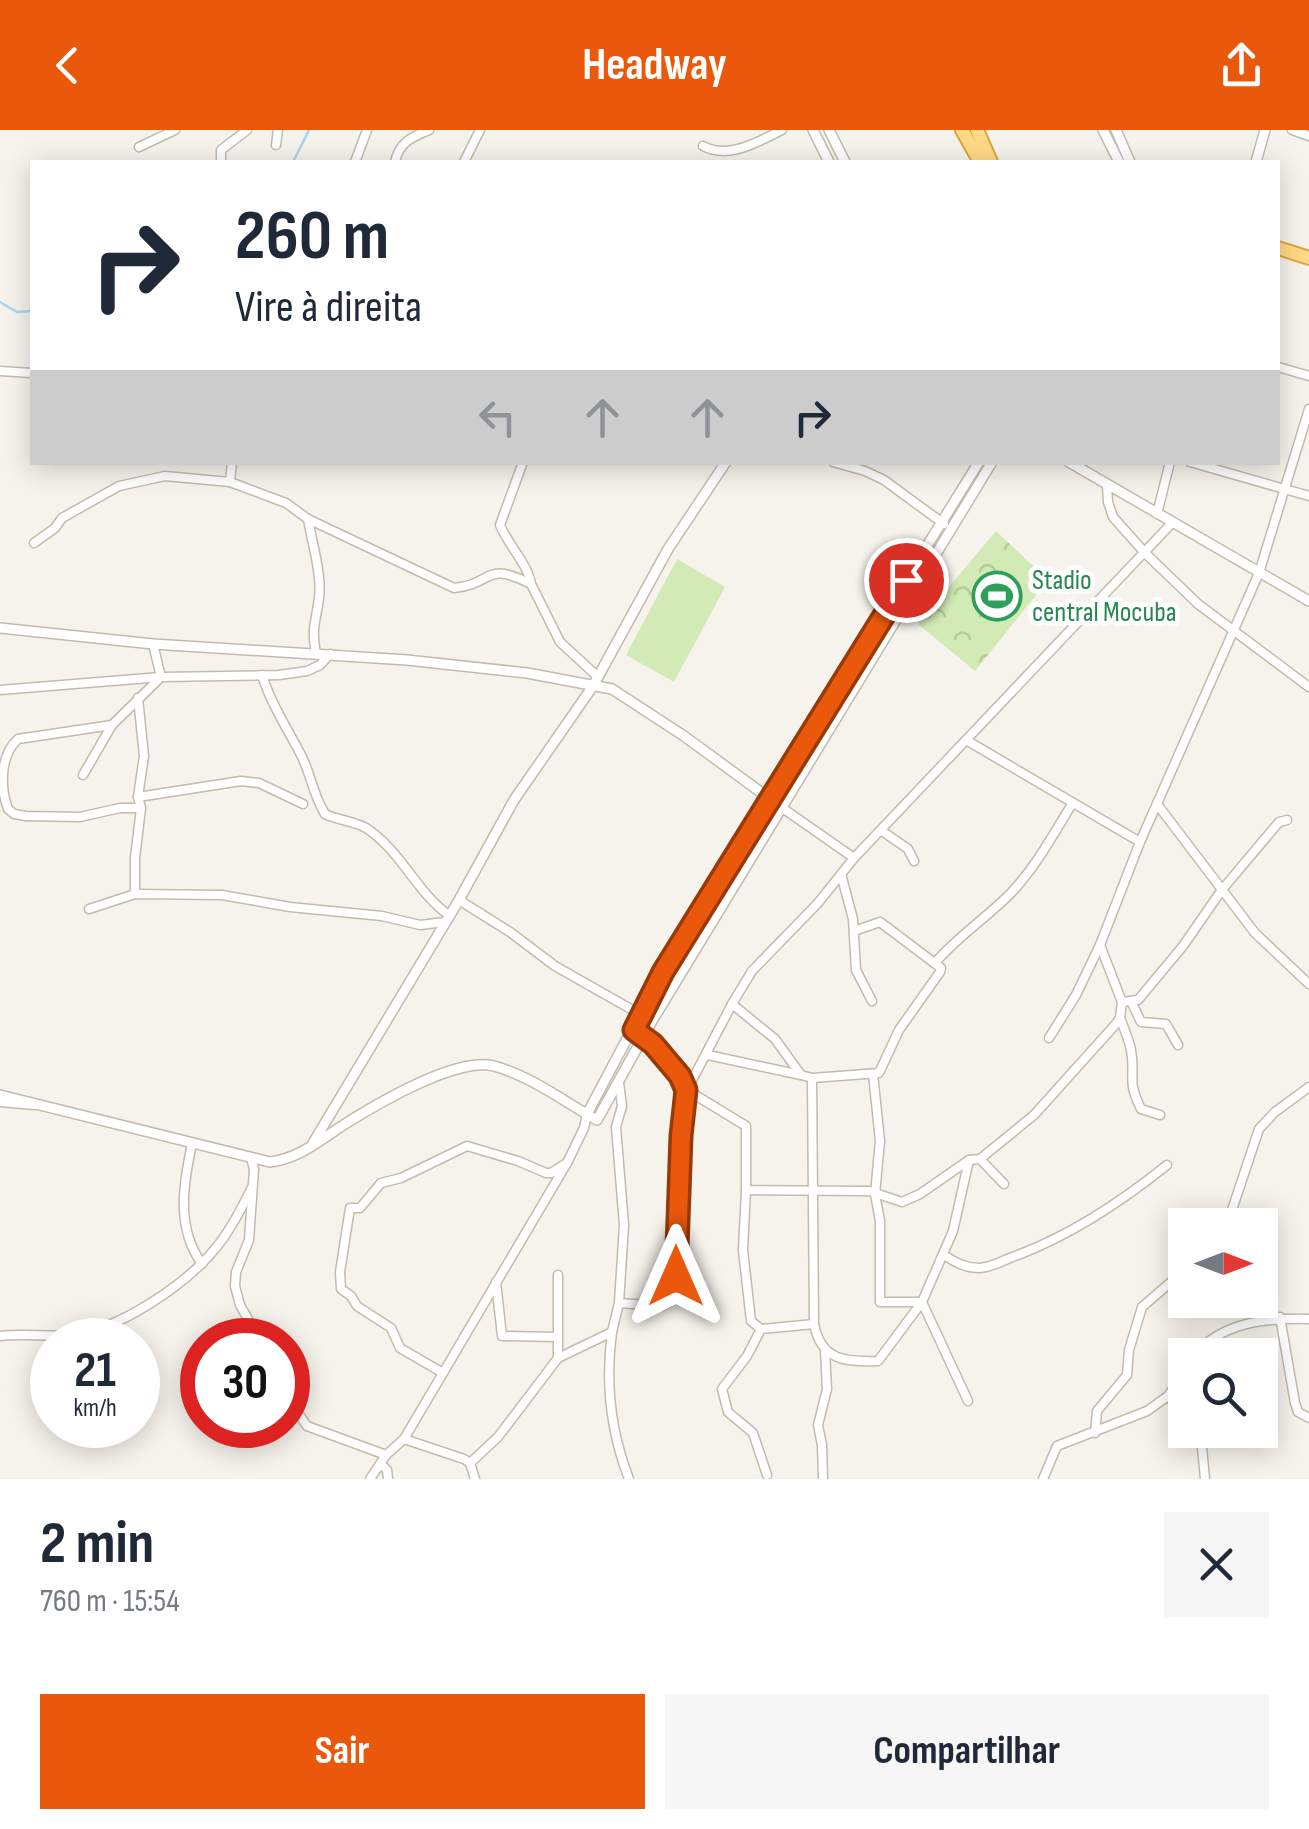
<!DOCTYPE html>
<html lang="pt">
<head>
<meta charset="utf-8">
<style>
	:root { --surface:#fff; --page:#f6f6f7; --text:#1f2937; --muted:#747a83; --accent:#ea580c }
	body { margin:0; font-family:"Sofia Sans Condensed",sans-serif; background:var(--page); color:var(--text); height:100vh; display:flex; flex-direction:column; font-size:38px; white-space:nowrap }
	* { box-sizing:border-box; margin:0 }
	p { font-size:32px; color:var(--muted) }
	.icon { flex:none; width:55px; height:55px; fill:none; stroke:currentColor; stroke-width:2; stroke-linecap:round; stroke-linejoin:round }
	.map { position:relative; height:1349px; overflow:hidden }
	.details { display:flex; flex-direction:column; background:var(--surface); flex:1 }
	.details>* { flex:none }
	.guide { position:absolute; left:30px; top:30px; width:1250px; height:305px; border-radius:0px; box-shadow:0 5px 25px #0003; background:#fff; color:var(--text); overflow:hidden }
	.needle { width:65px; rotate:90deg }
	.tools { position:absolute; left:1168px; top:1078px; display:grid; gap:20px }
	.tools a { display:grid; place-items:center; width:110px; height:110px; border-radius:0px; background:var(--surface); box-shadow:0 5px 25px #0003; font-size:50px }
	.speed { position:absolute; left:30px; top:1188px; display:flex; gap:20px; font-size:50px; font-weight:700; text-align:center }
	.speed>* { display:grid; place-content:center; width:130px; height:130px; border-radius:50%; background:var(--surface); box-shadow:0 5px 25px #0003; line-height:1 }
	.speed small { font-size:25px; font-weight:400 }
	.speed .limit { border:15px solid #d22; background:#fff; color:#111 }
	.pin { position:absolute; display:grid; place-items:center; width:85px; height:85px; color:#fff; margin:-42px; border:5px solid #fff; border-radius:50%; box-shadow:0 2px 10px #0007 }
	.me { position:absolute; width:110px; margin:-55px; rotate:0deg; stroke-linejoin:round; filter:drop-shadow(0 0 8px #0008) }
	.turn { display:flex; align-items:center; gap:35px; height:210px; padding:0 40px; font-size:45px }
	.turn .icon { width:130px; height:130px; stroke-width:2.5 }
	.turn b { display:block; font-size:70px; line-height:85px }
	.lanes { display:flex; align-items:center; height:95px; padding:0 40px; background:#0003; justify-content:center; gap:50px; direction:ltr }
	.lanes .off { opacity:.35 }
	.round { display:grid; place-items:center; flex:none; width:105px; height:105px; border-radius:0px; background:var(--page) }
	.headline { display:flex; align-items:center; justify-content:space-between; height:170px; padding:0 40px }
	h1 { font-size:60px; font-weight:700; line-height:75px }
	.action { display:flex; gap:20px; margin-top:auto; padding:20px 40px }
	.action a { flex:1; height:115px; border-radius:0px; background:var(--accent); color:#fff; font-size:40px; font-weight:700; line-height:115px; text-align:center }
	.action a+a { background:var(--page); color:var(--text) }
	header { display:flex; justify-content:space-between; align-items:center; height:130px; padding:0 40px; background:var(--accent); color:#fff; font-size:45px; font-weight:700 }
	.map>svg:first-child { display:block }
	.park { fill:url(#park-crowns) }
	.garden { fill:#d2eab5 }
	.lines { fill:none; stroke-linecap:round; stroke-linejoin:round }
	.stream { stroke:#a9d4f2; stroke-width:2.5 }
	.minor-casing { stroke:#c2bbae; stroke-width:11 }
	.tertiary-casing { stroke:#c2bbae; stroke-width:12 }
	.trunk-casing { stroke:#e0a43c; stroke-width:16 }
	.minor { stroke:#fff; stroke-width:8 }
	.tertiary { stroke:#fff; stroke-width:9 }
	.trunk { stroke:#ffd985; stroke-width:12 }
	.route-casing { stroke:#983908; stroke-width:25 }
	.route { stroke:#ea580c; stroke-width:18 }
	.labels { text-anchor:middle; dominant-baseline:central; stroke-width:10; stroke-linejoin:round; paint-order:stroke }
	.leisure-label { font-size:28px; fill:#27864d; stroke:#fff; text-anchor:start }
</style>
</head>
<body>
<header><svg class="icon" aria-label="back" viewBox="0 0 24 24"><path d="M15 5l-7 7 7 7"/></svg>Headway<svg class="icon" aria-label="share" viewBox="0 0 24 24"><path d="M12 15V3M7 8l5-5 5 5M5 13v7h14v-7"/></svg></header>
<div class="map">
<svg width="1309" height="1349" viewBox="0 0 1309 1349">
	<defs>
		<pattern id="park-crowns" width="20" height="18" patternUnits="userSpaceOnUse" patternTransform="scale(2.5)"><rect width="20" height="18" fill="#d2eab5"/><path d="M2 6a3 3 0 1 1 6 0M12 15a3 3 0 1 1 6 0" fill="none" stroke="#b6ca9c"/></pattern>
	</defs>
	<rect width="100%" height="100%" fill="#f6f3ec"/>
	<!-- park -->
	<polygon class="park" points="996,401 1048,450 975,541 918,494"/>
	<!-- garden -->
	<polygon class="garden" points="677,429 725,457 674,552 626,525"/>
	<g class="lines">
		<!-- stream -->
		<g class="stream">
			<polyline points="293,32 309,0"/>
			<polyline points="0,172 17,182 32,181"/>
		</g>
		<!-- minor casing -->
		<g class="minor-casing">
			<g id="minor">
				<polyline points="1292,0 1309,6"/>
				<polyline points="276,15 278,0"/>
				<path d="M 703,16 C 729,30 759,11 782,0"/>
				<polyline points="139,17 175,0"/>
				<polyline points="221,32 221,20 247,0"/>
				<polyline points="355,32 367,0"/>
				<path d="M 395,32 C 399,13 411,7 429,0"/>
				<polyline points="464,32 480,0"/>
				<polyline points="1278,237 1309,246"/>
				<polyline points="0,241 32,243"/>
				<path d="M 523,332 L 500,395 C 508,415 528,434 531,454 L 560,512 L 597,546"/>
				<polyline points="833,332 865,341 884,350 944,394"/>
				<polyline points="1190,332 1309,366"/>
				<path d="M 230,352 L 286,373 L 308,389 C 312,413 322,444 319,468 C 316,493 311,496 316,523"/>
				<polyline points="1107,355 1108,372 1113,387 1145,423 1198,474 1309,557"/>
				<polyline points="1157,384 1170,332"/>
				<path d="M 308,389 L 454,458 C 495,454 483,430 531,454"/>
				<polyline points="34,413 55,398 62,388 119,356 165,346 230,352 232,332"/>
				<path d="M 262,545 C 271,574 287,598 301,625 C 311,644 313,665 325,684 C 339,691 357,691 369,700 C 402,723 417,763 450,786"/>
				<polyline points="0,560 161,547 279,545 307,541 320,535 330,524"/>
				<path d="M 112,595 L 18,609 C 0,625 0,657 8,679 L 14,684 L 26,686 L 80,687 L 120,678 L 141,678 L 138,667 L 144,626 L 138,568"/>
				<polyline points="966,610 1140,712"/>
				<polyline points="83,645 112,595 161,547 153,514"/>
				<polyline points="138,667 241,651 259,653 303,674"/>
				<polyline points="1157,674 1255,803 1309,854"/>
				<polyline points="781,677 854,728"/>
				<polyline points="882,701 908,719 914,731"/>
				<polyline points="841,744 853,789 856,840 872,871"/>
				<polyline points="135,764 135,728 141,678"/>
				<polyline points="459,770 510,802 555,836 652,891"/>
				<polyline points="89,779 135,764 222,765 290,777 382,786 420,795 445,792"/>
				<polyline points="1100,815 1122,872 1138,870 1183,816 1221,761 1279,692 1287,690"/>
				<path d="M 935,833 C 957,807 985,789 1010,764 C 1035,738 1053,705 1072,674"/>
				<polyline points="1132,873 1141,892 1166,894 1178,915"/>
				<polyline points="732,874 687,960 746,996 746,1060 869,1061 902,1072 920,1064 969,1030"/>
				<path d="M 1120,888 C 1124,898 1129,910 1131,920 C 1136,947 1126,949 1141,979 L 1160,985"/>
				<polyline points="1049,908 1076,865 1100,815 1140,712 1259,443 1309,279"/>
				<polyline points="708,925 801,945"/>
				<polyline points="873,944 880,1011 875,1064 880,1091 880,1172 922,1172 953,1101 969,1030 980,1029 1004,1054"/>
				<polyline points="812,948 879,943 899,900 940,842 941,838 880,792 854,801"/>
				<polyline points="0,972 34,975"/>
				<path d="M 192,1014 C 183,1055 176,1098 202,1134"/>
				<polyline points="251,1028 254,1039 249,1110 236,1142 235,1156 240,1175 260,1210"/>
				<polyline points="980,1029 1034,985 1115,895 1120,888 1122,872"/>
				<polyline points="746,1060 743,1120 751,1191 761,1199 814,1194"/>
				<polyline points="1227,1095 1259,999 1275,982 1309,957"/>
				<path d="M 944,1125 C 956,1133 966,1138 980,1138 C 994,1137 1005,1129 1018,1125 C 1073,1104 1121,1072 1167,1035"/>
				<polyline points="496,1152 502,1206 557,1207"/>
				<polyline points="619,1173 662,1176 673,1170 681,1007 687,960 679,945 653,914 634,900"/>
				<polyline points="1280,1187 1295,1273 1298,1282 1309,1288"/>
				<polyline points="761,1199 747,1226 722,1259 728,1282 753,1303 767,1345"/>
				<polyline points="612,1202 619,1173 624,1095 616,997 622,976 619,953"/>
				<path d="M 0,1206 C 23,1203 47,1207 70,1205 C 118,1201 185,1155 215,1119 C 230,1101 241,1080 251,1059"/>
				<path d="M 1194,1225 C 1224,1191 1267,1188 1309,1189"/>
				<polyline points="558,1228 558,1145"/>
				<polyline points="443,1243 400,1218 391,1198 357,1176 351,1166 341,1159 340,1142 350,1078 360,1078 381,1053 401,1048 467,1016 518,1031 546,1043 551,1043 567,1033"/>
				<polyline points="288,1254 294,1277 307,1296 386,1325"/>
				<polyline points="1168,1266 1185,1287"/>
				<path d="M 968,1271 L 922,1172 L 878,1231 C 846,1232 821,1231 814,1194 L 812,948 L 801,945 L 775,909 L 732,874 L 752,841 L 818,773 L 854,728 L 1172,393"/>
				<polyline points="1194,1300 1202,1317 1205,1349"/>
				<polyline points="1095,1303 1097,1281 1127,1245 1129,1220 1142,1177 1185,1140"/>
				<polyline points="404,1309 464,1329 470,1333 475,1349"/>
				<path d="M 470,1333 L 498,1307 L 558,1228 L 612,1202 C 605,1253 610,1300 629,1349"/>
				<polyline points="381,1334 387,1340 388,1349"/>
				<polyline points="370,1349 386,1325 404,1309 567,1033 584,998 587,984"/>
				<polyline points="823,1349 822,1315 818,1295 827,1259 825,1221"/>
				<polyline points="1043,1349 1057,1316 1147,1281 1168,1266 1185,1241"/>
			</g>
		</g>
		<!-- tertiary casing -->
		<g class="tertiary-casing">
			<g id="tertiary">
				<polyline points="813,0 829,32"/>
				<polyline points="829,0 845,32"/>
				<polyline points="1103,0 1119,32"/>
				<polyline points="1116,0 1130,32"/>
				<polyline points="1256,32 1265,0"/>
				<polyline points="1069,332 1309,471"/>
				<polyline points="0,498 153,514 407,530 527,543 612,559 684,606 781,677"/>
				<path d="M 0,965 L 270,1032 C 300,1028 320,1010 345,994 C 377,974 456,927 494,936 C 531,946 563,971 597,990 L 652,891 L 992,332"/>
				<polyline points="587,984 663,841 979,332"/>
				<polyline points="313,1013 459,770 514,670 593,556 668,419 726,332"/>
			</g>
		</g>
		<!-- trunk casing -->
		<g class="trunk-casing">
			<g id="trunk">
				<polyline points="962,0 980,32"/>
				<polyline points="977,0 991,32"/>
				<polyline points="1278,118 1309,128"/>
			</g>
		</g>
		<!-- minor -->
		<use href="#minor" class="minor"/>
		<!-- tertiary -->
		<use href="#tertiary" class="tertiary"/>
		<!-- trunk -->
		<use href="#trunk" class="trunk"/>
	</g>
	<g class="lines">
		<!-- route casing -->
		<g class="route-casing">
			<polyline id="route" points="676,1146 681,1006 686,960 680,946 653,914 634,900 663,842 906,450"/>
		</g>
		<!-- route -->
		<use href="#route" class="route"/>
	</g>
	<!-- icons -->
	<defs>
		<g id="stadium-ring" transform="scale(2.5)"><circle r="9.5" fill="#fff" stroke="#2e9e5b" stroke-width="1.5"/><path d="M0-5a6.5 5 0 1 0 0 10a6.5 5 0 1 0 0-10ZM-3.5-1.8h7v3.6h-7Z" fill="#2e9e5b"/></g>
	</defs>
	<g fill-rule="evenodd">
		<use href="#stadium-ring" x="997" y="466"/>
	</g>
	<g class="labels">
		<!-- leisure labels -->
		<g class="leisure-label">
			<text x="1032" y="450">Stadio<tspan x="1032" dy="32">central Mocuba</tspan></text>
		</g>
	</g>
</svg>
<div class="tools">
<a><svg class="needle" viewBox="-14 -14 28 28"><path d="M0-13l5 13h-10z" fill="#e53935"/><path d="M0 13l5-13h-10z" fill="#747a83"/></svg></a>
<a><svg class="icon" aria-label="search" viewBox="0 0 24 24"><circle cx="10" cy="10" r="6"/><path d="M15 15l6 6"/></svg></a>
</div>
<div class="speed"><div>21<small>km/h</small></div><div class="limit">30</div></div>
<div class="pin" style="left:906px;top:450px;background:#d93025"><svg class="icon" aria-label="arrive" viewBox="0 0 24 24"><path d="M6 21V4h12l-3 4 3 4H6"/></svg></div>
<svg class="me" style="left:676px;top:1146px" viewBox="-20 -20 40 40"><path d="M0-17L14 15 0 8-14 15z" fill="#ea580c" stroke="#fff" stroke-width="4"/></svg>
<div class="guide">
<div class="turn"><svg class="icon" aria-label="right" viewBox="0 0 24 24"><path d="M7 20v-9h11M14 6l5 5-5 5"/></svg><div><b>260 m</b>Vire à direita</div></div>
<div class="lanes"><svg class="icon off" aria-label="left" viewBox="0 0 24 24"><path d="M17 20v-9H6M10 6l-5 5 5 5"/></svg><svg class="icon off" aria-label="ahead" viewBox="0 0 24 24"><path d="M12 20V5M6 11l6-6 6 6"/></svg><svg class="icon off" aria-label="ahead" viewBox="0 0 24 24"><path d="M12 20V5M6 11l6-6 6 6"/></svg><svg class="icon" aria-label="right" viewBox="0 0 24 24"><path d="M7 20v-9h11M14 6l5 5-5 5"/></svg></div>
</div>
</div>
<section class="details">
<div class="headline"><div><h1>2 min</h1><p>760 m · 15:54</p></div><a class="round"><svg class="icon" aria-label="close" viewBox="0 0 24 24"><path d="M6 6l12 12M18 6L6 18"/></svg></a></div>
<div class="action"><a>Sair</a><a>Compartilhar</a></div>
</section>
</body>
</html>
